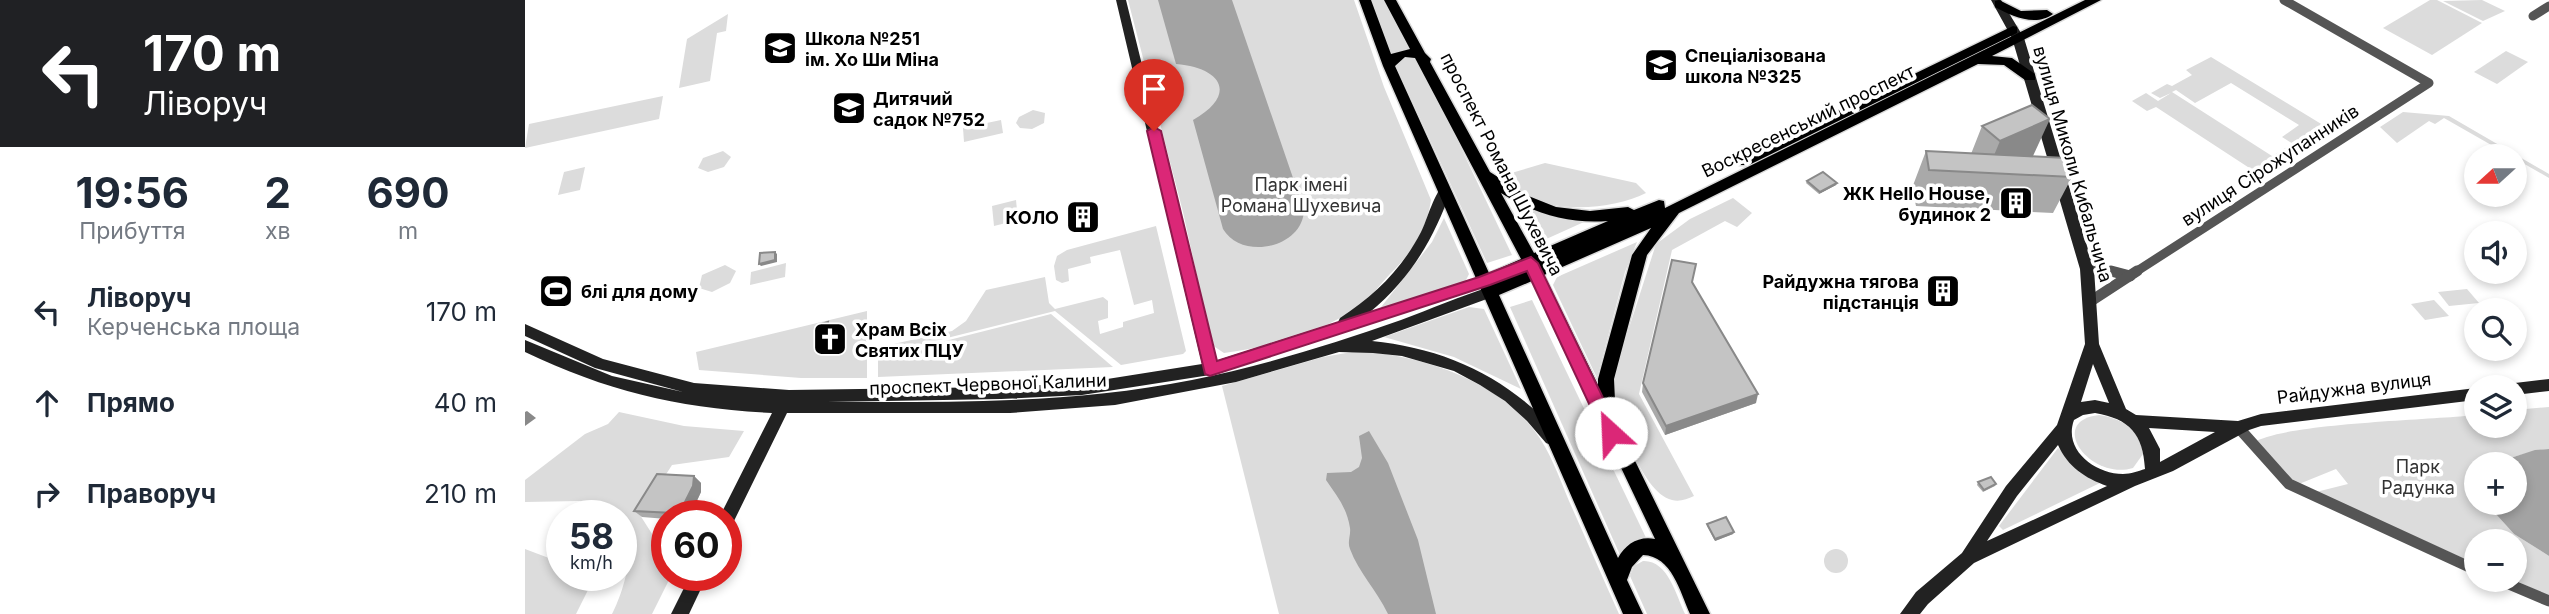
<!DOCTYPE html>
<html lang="uk">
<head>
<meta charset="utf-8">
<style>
	:root { --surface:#fff; --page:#f6f6f7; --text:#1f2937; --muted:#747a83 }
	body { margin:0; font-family:Inter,sans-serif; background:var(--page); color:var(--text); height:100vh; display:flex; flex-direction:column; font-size:26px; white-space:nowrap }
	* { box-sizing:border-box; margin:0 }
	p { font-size:23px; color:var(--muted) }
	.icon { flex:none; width:38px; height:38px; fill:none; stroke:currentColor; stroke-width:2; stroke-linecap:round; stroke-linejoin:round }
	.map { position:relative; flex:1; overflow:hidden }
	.sheet { display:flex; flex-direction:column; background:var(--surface); width:525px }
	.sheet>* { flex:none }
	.banner { background:#202124; color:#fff; overflow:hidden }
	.needle { width:46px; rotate:249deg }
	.buttons { position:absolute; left:1939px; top:144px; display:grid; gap:14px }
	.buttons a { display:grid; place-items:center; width:63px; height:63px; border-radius:50%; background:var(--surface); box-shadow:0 4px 10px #0003; font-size:35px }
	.speed { position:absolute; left:21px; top:500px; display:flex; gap:14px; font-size:35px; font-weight:700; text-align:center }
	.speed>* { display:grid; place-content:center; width:91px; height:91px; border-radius:50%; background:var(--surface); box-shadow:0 4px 10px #0003; line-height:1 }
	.speed small { font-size:18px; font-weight:400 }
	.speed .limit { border:10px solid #d22; background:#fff; color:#111 }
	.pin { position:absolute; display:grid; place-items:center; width:60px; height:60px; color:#fff; margin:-72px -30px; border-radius:50% 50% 50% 0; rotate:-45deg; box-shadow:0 0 7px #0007 }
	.pin .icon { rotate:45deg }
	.me { position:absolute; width:77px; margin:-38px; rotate:335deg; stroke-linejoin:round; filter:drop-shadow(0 0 5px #0008) }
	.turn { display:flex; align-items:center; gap:24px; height:147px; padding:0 28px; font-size:32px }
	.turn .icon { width:91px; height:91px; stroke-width:2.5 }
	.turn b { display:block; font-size:49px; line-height:60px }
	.eta { display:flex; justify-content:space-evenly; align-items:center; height:119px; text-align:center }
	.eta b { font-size:42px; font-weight:700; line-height:49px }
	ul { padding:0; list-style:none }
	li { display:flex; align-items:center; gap:21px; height:91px; padding:0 28px }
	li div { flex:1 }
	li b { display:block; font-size:26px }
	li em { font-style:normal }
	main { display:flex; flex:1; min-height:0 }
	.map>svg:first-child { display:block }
	.green { fill:#dcdcdc }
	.water { fill:#a3a3a3 }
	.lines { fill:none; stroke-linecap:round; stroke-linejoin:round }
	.primary-casing { stroke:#dbdbdb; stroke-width:3 }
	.street-far1 { stroke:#555; stroke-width:9 }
	.street { stroke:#555; stroke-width:11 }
	.secondary { fill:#222; fill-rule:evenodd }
	.primary { fill:#000; fill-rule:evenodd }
	.wall { fill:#a9a9a9 }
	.shaded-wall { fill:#898989 }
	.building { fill:#c4c4c4; stroke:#898989; stroke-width:2 }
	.route { fill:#db2777; stroke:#8e194d; stroke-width:2 }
	.labels { text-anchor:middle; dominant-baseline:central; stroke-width:7; stroke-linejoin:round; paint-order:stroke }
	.poi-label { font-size:18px; font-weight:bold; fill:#000; stroke:#fff; text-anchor:start }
	.street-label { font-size:18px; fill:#000; stroke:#fff }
	.park-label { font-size:18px; fill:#333; stroke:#fff }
</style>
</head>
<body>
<main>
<section class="sheet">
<div class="banner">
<div class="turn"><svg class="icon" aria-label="left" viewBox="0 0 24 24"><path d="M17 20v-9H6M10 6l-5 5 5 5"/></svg><div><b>170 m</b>Ліворуч</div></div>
</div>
<div class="eta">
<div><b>19:56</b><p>Прибуття</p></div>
<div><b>2</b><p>хв</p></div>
<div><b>690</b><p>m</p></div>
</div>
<ul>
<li><svg class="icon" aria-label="left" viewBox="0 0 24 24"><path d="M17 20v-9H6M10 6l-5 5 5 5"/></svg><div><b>Ліворуч</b><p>Керченська площа</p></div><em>170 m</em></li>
<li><svg class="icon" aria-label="ahead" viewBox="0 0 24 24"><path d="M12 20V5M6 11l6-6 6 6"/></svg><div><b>Прямо</b></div><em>40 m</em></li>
<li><svg class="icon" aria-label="right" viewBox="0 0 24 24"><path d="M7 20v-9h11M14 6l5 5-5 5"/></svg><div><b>Праворуч</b></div><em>210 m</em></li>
</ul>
</section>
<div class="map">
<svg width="2024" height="614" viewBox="0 0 2024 614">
	<rect width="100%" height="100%" fill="#fff"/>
	<!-- green -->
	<g class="green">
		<path d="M 603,0 L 829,0 L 859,87 L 906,200 C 902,229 886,254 865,274 C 855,284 847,297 835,305 C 798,333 745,347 699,353 L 687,345 L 658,212 Z"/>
		<polygon points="846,0 858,0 888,49 865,55"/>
		<polygon points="1905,0 1912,0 1957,23 1907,55 1858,28"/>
		<polygon points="1957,0 1980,11 1958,21 1918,1"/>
		<polygon points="203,14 201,31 192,33 185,81 154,88 162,39"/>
		<polygon points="1981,51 2003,62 1972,84 1949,72"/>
		<polygon points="881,57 894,60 987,255 962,263 870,64"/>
		<polygon points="1686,57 1811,133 1781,152 1757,137 1774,125 1706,83 1670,103 1651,90 1647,92 1747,156 1762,147 1776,155 1731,184 1720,177 1729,171 1631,107 1622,111 1607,101 1621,93 1633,101 1646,93 1635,98 1626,93 1642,84 1647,86 1667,75 1661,70"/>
		<polygon points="138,96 134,119 0,148 4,124"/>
		<polygon points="508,110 520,113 519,123 507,129 495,128 491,123 494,117"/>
		<polygon points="1878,112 1924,116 2024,174 2024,178 1919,118 1910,124 1904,121 1872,143 1855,127"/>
		<polygon points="476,120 478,133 439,142 438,128"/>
		<polygon points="198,151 206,157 199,167 183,172 173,168 178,158"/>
		<path d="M 1020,163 L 1111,183 L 1121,193 C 1085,211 1004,219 983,174 Z"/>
		<polygon points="60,167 55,190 33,195 39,172"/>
		<path d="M 1208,198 L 1227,213 L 1212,227 L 1200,221 L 1147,250 L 1114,394 L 1169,496 C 1162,499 1155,502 1147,500 C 1116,493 1089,409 1087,381 L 1131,244 L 1165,219 Z"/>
		<polygon points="491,200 493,220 469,226 467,206"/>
		<polygon points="985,201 1024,216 1059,222 1008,245"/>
		<polygon points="919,218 944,274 940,282 853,311 907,242"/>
		<polygon points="631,226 661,351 658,354 596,365 530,311 354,355 355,347 427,331 441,321 461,290 520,277 524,303 530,309 578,297 583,301 583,318 573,321 575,334 598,327 598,322 629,313 627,300 609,305 595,250 565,257 566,263 543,269 544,281 537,283 531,280 529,266 532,256 542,250"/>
		<polygon points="1112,242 1100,272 1072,378 1028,285 1032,277"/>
		<polygon points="261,263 260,277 225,285 226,272"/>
		<polygon points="200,265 211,271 205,283 187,292 174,288 177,275"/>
		<polygon points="1942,289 1954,303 1924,306 1913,292"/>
		<polygon points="1007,300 1124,544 1095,555 985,307"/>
		<polygon points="1909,300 1924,316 1900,320 1886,304"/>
		<polygon points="944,307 959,309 996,389 929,357 859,337"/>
		<polygon points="342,311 342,378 276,378 174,370 171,352"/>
		<polygon points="526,314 588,367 353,377 353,358"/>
		<path d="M 833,351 C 895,355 970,379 1009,430 C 1025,451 1034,477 1044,501 C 1061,539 1077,576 1094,614 L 754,614 L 697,386 L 798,357 Z"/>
		<path d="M 2024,407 L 2024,449 C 1999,451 1977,464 1951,464 L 1951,502 L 1960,502 L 1989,534 L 2024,556 L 2024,596 L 1987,579 L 1990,579 L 1990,541 L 1951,541 L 1951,564 L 1791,492 L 1823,484 L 1811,469 L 1774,484 L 1765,479 L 1728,443 C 1757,423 1908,420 1951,415 L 1951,425 L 1990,425 L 1990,410 Z"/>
		<path d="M 94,412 L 159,426 L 219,431 L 204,457 L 147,465 L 115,515 L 129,537 L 142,539 L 142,576 L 146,576 L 127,614 L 87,614 C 96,597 107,563 103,543 C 101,533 96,528 96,516 L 86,516 L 55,501 L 0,502 L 0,480 L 60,434 L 83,424 Z"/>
		<path d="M 1574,415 C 1596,418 1616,430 1618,454 L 1608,468 C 1565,481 1521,421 1574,415 Z"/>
		<polygon points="1533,448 1577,482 1478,530 1474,526"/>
		<polygon points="0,549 37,563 37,576 64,576 67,582 51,614 0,614"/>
		<circle cx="1311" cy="561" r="12"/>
		<path d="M 1118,561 C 1143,560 1151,595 1160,614 L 1122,614 L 1105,576 L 1109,566 Z"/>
	</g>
	<!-- water -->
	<g class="water">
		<path d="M 633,0 L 707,0 L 779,210 C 778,248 717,261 698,229 L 668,120 C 713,94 697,68 651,64 Z"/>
		<path d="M 844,431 L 863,463 L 893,540 L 911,614 L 863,614 C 851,589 834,573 825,549 C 822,542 826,535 825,528 C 822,508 812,496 801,480 L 802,473 L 826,472 L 834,467 L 837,458 L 834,436 Z"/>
		<polygon points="2024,449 2024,556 1989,534 1960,502 1990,502 1990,464 1967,464 2010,450"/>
	</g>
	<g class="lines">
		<!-- primary casing -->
		<g class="primary-casing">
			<g id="primary">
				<path d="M 834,0 L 846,0 L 866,54 L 885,49 L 859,0 L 871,0 L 900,53 L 906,59 L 905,62 L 965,172 L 1001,195 L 1031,207 L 1065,211 L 1103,207 L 1109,210 L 1134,200 L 1139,201 L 1140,208 L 1560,0 L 1576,0 L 1467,56 L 1487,58 L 1510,74 L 1510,80 L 1500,80 L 1479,65 L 1453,64 L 1154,213 L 1122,255 L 1089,379 L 1091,422 L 1185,614 L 1165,614 C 1155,592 1147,556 1118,555 L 1107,567 L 1102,580 L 1118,614 L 1098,614 L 858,66 ZM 880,57 L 890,58 L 996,259 L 964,273 L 870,66 ZM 976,193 C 1010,214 1044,224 1083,221 L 1009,253 ZM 1126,228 L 1107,255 L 1073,379 L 1073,385 L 1019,275 ZM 1007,281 L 1130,539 C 1113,536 1101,544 1093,558 L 974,295 Z"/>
				<path d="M 1474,0 L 1496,11 L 1522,10 L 1528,14 C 1511,27 1486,16 1470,7 L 1470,1 Z"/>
				<polygon points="1488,26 1492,27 1492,33 1224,165 1214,165 1212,162 1214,159"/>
			</g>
		</g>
		<!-- street-far1 -->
		<g class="street-far1">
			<polyline points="2008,16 2024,6"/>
			<polyline points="1558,256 1576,269 1593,273"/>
			<polyline points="1609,273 1904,83 1759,0"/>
		</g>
		<!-- street -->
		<g class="street">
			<polyline points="1586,271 1605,276"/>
			<polyline points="1566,301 1612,271"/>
			<polyline points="1713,427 1764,484 1951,570"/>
			<polyline points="1972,579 2024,601"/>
		</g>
		<!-- secondary -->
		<g class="secondary">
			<path d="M 591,0 L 601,0 L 690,361 L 813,322 L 815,318 C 849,296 877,269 896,232 C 902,221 910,189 920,185 L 926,190 C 909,239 885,279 845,312 L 960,276 L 965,277 L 967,281 L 965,285 L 685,375 L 557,395 L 476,399 L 302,402 C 424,402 547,404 667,380 C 738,366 807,344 876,320 C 906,309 935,296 965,287 L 972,292 L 970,296 L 847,341 C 906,347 960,367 1005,406 C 1015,414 1028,426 1034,438 L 1031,443 L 1026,445 L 1021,443 L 1002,421 L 980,401 L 955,385 L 929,371 L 877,356 L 848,353 L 814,352 L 711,382 L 590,405 L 485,413 L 262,413 L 207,525 L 201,527 L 201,516 L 195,516 L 247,413 C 154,408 84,392 0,352 L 0,340 L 87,376 L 158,392 L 70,368 L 0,336 L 0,324 L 78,359 L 169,383 L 264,390 L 476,387 L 557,383 L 677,364 Z"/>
			<path d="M 1466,0 L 1476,0 L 1499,38 L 1569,269 L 1574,344 L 1601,409 L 1611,415 L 1713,421 L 1736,414 L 1951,388 L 1951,400 L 1736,426 L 1724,430 L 1648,471 L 1610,486 L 1449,563 L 1403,604 L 1395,614 L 1375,614 L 1391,592 L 1437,553 L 1481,486 L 1532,425 L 1560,344 L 1555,269 L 1487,38 ZM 1568,364 L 1584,403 L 1570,400 L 1556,402 ZM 1570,413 C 1605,419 1618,434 1620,469 C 1613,471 1606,474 1598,474 C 1570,474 1538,450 1549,420 L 1558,415 ZM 1624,428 L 1690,432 L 1635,462 L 1635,449 ZM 1533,445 C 1543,467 1560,478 1582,486 L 1462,541 L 1492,496 Z"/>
			<polygon points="2024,379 2024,391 1990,395 1990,387 1984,387 1990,383"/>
			<polygon points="165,576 182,576 164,614 146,614"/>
		</g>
		<!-- primary -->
		<use href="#primary" class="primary"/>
	</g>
	<!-- wall -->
	<g class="wall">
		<polygon points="1457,126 1508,156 1506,157 1547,177 1528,213 1391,206 1387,188 1401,151 1446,154"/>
		<polygon points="1282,181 1311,185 1294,194 1281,183"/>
		<polygon points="1407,282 1431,295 1422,302 1405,287"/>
		<polygon points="1118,383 1231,403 1140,435 1117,392"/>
		<polygon points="169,476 176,483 176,492 168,509 161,516 142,516 142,519 117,517 109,511"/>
		<polygon points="1453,482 1471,484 1470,486 1458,492 1452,485"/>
		<polygon points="1182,524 1209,532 1208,534 1190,541 1182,526"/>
	</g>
	<!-- shaded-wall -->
	<g class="shaded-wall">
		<polygon points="1525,119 1508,156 1471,173 1462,172 1475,141"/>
		<polygon points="1312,183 1311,185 1294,194 1295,192"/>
		<polygon points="562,205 566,224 554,227 552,225"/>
		<polygon points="250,252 252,254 252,262 236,266 234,264"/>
		<polygon points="1433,290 1431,295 1422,302 1424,297"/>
		<polygon points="303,322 310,332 310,343 300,346 292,336"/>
		<polygon points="1233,394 1231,403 1140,435 1141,426"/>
		<polygon points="2,411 11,418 0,426 0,412"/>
		<polygon points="169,476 176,483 176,492 168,509 161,516 153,516 149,513"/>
		<polygon points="1209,532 1208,534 1190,541 1190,539"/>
	</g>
	<!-- building -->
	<g class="building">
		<polygon points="1507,105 1525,119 1475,141 1457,126"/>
		<polygon points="1401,151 1541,158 1547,177 1404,170"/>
		<polygon points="1298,172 1312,183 1295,192 1282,181"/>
		<polygon points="562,205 565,222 552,225 550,207"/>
		<polygon points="250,252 250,260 234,264 235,253"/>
		<polygon points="1147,260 1171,264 1167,282 1233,394 1141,426 1118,383"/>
		<polygon points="1417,277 1433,290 1424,297 1407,282"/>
		<polygon points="303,322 302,334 292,336 293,325"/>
		<polygon points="132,474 169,476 168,486 160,502 149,513 109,511"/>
		<polygon points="1466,477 1471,484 1459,490 1453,482"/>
		<polygon points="1201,517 1209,532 1190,539 1182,524"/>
	</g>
	<!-- route -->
	<polygon class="route" points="629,127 636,131 692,361 954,277 1006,257 1013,263 1095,433 1092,438 1080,438 1002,271 965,285 685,376 680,374 622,131"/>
	<!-- icons -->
	<defs>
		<g id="school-square" transform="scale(1.75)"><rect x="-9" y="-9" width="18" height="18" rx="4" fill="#000" stroke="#fff"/><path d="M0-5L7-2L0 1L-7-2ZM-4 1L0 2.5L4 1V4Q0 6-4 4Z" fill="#fff"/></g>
		<g id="building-square" transform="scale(1.75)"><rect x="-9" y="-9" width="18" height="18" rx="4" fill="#000" stroke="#fff"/><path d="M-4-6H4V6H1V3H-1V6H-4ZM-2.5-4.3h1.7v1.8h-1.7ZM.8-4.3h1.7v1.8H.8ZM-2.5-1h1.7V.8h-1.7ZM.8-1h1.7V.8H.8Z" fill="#fff"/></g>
		<g id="stadium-square" transform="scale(1.75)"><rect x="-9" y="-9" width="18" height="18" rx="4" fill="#000" stroke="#fff"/><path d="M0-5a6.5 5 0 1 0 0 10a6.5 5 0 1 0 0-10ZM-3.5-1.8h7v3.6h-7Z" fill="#fff"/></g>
		<g id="church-square" transform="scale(1.75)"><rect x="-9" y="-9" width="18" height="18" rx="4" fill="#000" stroke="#fff"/><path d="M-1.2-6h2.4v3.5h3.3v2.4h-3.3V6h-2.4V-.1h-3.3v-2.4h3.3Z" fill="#fff"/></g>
	</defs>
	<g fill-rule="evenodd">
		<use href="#school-square" x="255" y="48"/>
		<use href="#school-square" x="1136" y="65"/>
		<use href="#school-square" x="324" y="108"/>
		<use href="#building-square" x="1491" y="203"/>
		<use href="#building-square" x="558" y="217"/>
		<use href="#stadium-square" x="31" y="291"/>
		<use href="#building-square" x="1418" y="291"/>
		<use href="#church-square" x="305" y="339"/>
	</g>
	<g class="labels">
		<!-- poi labels -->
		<g class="poi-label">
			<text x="280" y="38">Школа №251<tspan x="280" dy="21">ім. Хо Ши Міна</tspan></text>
			<text x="1160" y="55">Спеціалізована<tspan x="1160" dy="21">школа №325</tspan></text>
			<text x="348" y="98">Дитячий<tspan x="348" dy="21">садок №752</tspan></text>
			<text x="1466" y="193" text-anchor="end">ЖК Hello House,<tspan x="1466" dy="21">будинок 2</tspan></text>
			<text x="534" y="217" text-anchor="end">КОЛО</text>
			<text x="1394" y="281" text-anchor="end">Райдужна тягова<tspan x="1394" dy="21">пiдстанцiя</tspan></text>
			<text x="56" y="291">блі для дому</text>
			<text x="330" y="329">Храм Всіх<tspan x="330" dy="21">Святих ПЦУ</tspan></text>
		</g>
		<!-- street labels -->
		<g class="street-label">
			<text transform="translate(1283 121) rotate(-26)">Воскресенський проспект</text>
			<text transform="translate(977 164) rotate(63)">проспект Романа Шухевича</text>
			<text transform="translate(1548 164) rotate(74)">вулиця Миколи Кибальчича</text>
			<text transform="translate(1745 165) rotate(-33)">вулиця Сірожупанників</text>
			<text transform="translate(463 384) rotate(-2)">проспект Червоної Калини</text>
			<text transform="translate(1829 388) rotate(-7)">Райдужна вулиця</text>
		</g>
		<!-- park labels -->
		<g class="park-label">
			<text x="776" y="184">Парк імені<tspan x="776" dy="21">Романа Шухевича</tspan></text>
			<text x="1893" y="466">Парк<tspan x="1893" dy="21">Радунка</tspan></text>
		</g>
	</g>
</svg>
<div class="buttons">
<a><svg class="needle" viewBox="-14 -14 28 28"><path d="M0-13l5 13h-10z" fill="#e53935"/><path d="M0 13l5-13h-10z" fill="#747a83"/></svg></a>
<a><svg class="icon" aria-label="sound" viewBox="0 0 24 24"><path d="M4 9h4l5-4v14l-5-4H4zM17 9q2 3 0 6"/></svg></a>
<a><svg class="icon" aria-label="search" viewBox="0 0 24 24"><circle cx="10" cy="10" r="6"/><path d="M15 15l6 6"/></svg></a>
<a><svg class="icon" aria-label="layers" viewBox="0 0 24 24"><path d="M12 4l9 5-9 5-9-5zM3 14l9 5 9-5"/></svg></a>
<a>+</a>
<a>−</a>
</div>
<div class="speed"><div>58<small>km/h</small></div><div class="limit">60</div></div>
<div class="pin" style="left:629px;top:131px;background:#d93025"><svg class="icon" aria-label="arrive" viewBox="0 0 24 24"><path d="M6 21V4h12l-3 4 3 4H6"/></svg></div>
<svg class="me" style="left:1086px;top:433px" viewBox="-20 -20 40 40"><circle r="19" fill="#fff"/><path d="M0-13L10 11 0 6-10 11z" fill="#db2777"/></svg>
</div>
</main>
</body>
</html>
